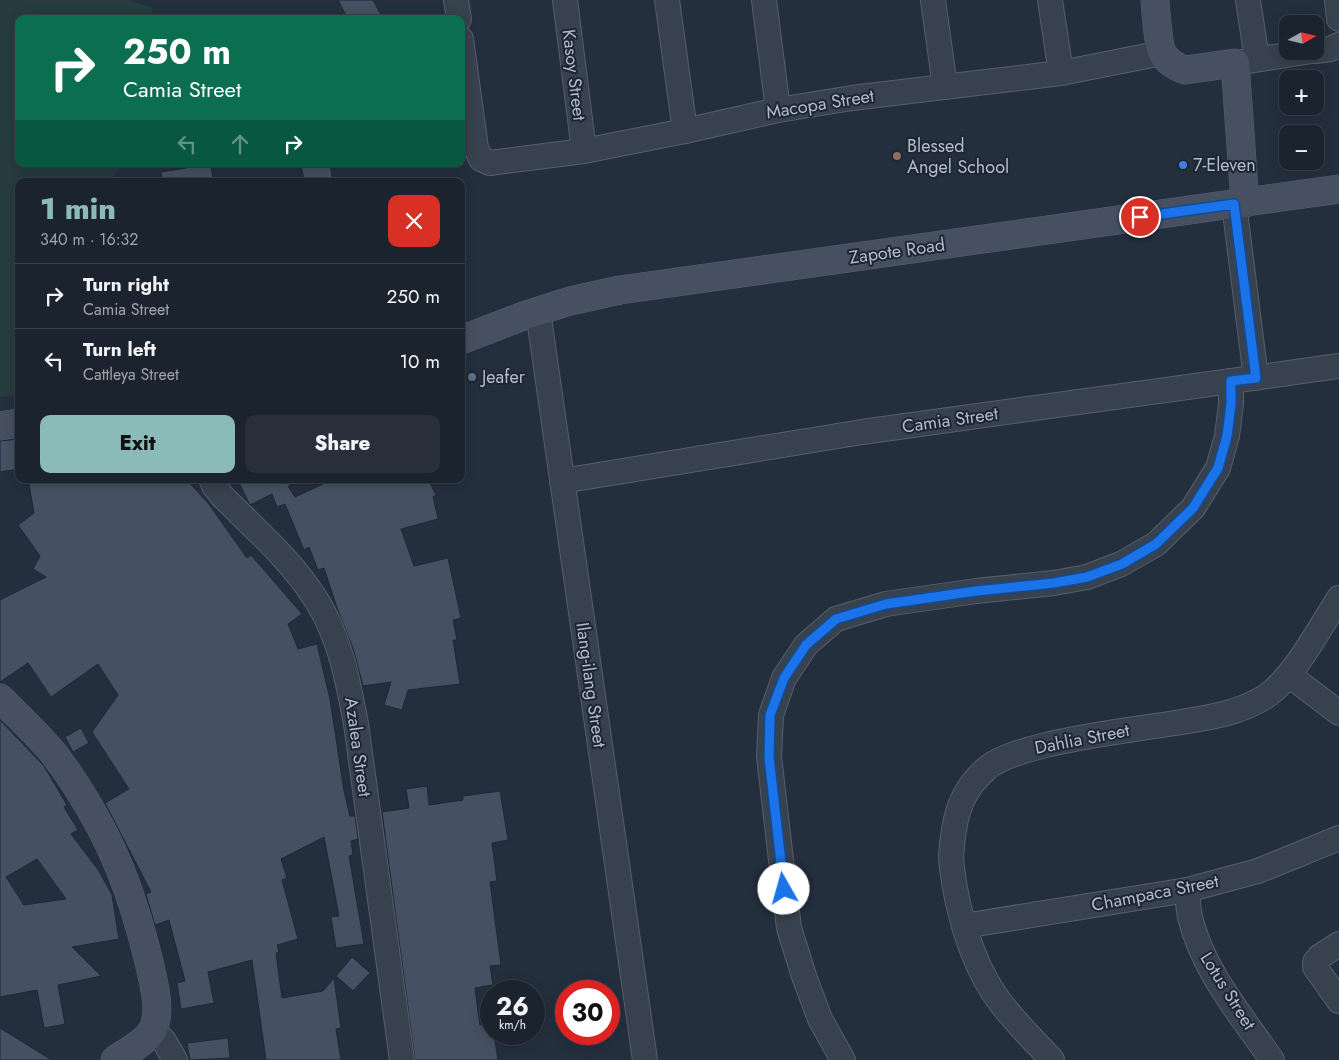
<!DOCTYPE html>
<html lang="en">
<head>
<meta charset="utf-8">
<style>
	:root { --surface:#1b232e; --page:#282f3a; --text:#f1f3f6; --muted:#a0a4aa; --line:#39404a; --accent:#8bbbb9 }
	body { margin:0; font-family:Jost,sans-serif; background:var(--page); color:var(--text); height:100vh; display:flex; flex-direction:column; font-size:19px; white-space:nowrap }
	* { box-sizing:border-box; margin:0 }
	p { font-size:16px; color:var(--muted) }
	.icon { flex:none; width:28px; height:28px; fill:none; stroke:currentColor; stroke-width:2; stroke-linecap:round; stroke-linejoin:round }
	.map { position:relative; flex:1; overflow:hidden }
	.details { position:absolute; left:15px; top:178px; width:450px; height:305px; display:flex; flex-direction:column; background:var(--surface); border-radius:10px; box-shadow:0 2px 12px #0003,0 0 0 1px var(--line) }
	.details>* { flex:none }
	.hud { position:absolute; left:15px; top:15px; width:450px; height:152px; border-radius:10px; box-shadow:0 2px 12px #0003,0 0 0 1px var(--line); background:#0b6e4f; color:#fff; overflow:hidden }
	.needle { width:32px; rotate:82deg }
	.fabs { position:absolute; left:1279px; top:15px; display:grid; gap:10px }
	.fabs a { display:grid; place-items:center; width:45px; height:45px; border-radius:10px; background:var(--surface); box-shadow:0 2px 12px #0003,0 0 0 1px var(--line); font-size:25px }
	.speed { position:absolute; left:480px; top:980px; display:flex; gap:10px; font-size:25px; font-weight:700; text-align:center }
	.speed>* { display:grid; place-content:center; width:65px; height:65px; border-radius:50%; background:var(--surface); box-shadow:0 2px 12px #0003,0 0 0 1px var(--line); line-height:1 }
	.speed small { font-size:12px; font-weight:400 }
	.speed .limit { border:8px solid #d22; background:#fff; color:#111 }
	.pin { position:absolute; display:grid; place-items:center; width:42px; height:42px; color:#fff; margin:-21px; border:2px solid #fff; border-radius:50%; box-shadow:0 1px 5px #0007 }
	.me { position:absolute; width:55px; margin:-28px; rotate:353deg; stroke-linejoin:round; filter:drop-shadow(0 0 4px #0008) }
	.turn { display:flex; align-items:center; gap:18px; height:105px; padding:0 25px; font-size:22px }
	.turn .icon { width:65px; height:65px; stroke-width:2.5 }
	.turn b { display:block; font-size:35px; line-height:42px }
	.lanes { display:flex; align-items:center; height:48px; padding:0 25px; background:#0003; justify-content:center; gap:25px; direction:ltr }
	.lanes .off { opacity:.35 }
	.round { display:grid; place-items:center; flex:none; width:52px; height:52px; border-radius:10px; background:var(--page) }
	.head { display:flex; align-items:center; justify-content:space-between; height:85px; padding:0 25px }
	h1 { font-size:30px; font-weight:800; line-height:38px; color:var(--accent) }
	.primary-button { display:flex; gap:10px; margin-top:auto; padding:10px 25px }
	.primary-button a { flex:1; height:58px; border-radius:10px; background:var(--accent); color:#111; font-size:20px; font-weight:800; line-height:58px; text-align:center }
	.primary-button a+a { background:var(--page); color:var(--text) }
	ul { padding:0; list-style:none }
	li { display:flex; align-items:center; gap:15px; height:65px; padding:0 25px; border-top:1px solid var(--line) }
	li div { flex:1 }
	li b { display:block; font-size:19px }
	li em { font-style:normal }
	.map>svg:first-child { display:block }
	.green { fill:#263c3f }
	.building { fill:#455162; stroke:#1f2835; fill-rule:evenodd }
	.lines { fill:none; stroke-linecap:round; stroke-linejoin:round }
	.street-casing { stroke:#565f6c; stroke-width:26 }
	.secondary-casing { stroke:#565f6c; stroke-width:29 }
	.street { stroke:#38414e; stroke-width:24 }
	.secondary { stroke:#465061; stroke-width:28 }
	.route-casing { stroke:#114b97; stroke-width:12 }
	.route { stroke:#1a73e8; stroke-width:9 }
	.education-dot { fill:#8d6e63; stroke:#1d2633; stroke-width:2 }
	.shop-dot { fill:#3f7fe0; stroke:#1d2633; stroke-width:2 }
	.service-dot { fill:#5c6f8a; stroke:#1d2633; stroke-width:2 }
	.labels { text-anchor:middle; dominant-baseline:central; stroke-width:4; stroke-linejoin:round; paint-order:stroke }
	.street-label { font-size:18px; fill:#b4bcc9; stroke:#1d2633 }
	.poi-label { font-size:18px; fill:#b4bcc9; stroke:#1d2633; text-anchor:start }
</style>
</head>
<body>
<div class="map">
<svg width="1339" height="1060" viewBox="0 0 1339 1060">
	<rect width="100%" height="100%" fill="#242f3e"/>
	<!-- green -->
	<polygon class="green" points="0,0 130,0 152,8 153,19 19,19 19,164 123,164 109,181 19,181 19,395 0,397"/>
	<!-- building -->
	<g class="building">
		<polygon points="338,0 373,0 383,19 348,19"/>
		<polygon points="211,164 213,181 162,181 161,172"/>
		<polygon points="301,164 330,164 333,181 304,181"/>
		<polygon points="19,439 19,469 0,472 0,441"/>
		<polygon points="28,479 186,479 208,503 247,558 251,555 302,614 288,624 298,649 317,644 330,699 344,791 350,816 355,816 358,839 351,841 353,855 349,856 364,944 336,948 331,917 339,916 324,837 281,859 287,878 282,880 298,939 277,945 279,952 276,953 282,998 323,991 334,978 341,1028 336,1029 341,1060 266,1060 252,960 208,972 214,1003 181,1009 177,983 185,981 169,920 155,925 146,894 151,892 105,803 129,789 92,732 118,695 98,664 51,697 28,663 0,682 0,600 46,577 33,569 40,556 18,525 34,513"/>
		<polygon points="237,479 304,479 288,486 295,497 323,484 320,479 378,479 381,483 398,479 428,479 436,495 433,497 438,519 401,529 414,566 448,558 461,618 453,620 457,640 453,640 460,684 408,690 402,710 384,705 391,682 363,686 353,648 337,608 324,568 318,570 309,547 304,550 285,504 277,507 272,494 250,505"/>
		<path d="M 0,720 L 44,766 L 67,805 L 64,807 L 78,830 L 71,834 L 99,871 L 112,895 L 119,939 L 72,947 L 101,976 L 58,985 L 65,1024 L 44,1028 L 37,990 L 0,997 ZM 37,859 L 66,899 L 24,905 L 6,877 Z"/>
		<polygon points="81,728 89,743 73,752 65,737"/>
		<polygon points="427,786 429,805 463,800 463,796 500,791 508,840 492,843 497,881 490,882 501,965 490,966 493,985 475,988 480,1025 491,1023 491,1034 494,1034 498,1060 415,1060 382,812 409,808 406,789"/>
		<polygon points="352,957 370,973 353,991 336,976"/>
		<polygon points="0,1028 52,1060 0,1060"/>
		<polygon points="228,1038 230,1058 190,1060 187,1043"/>
	</g>
	<g class="lines">
		<!-- street casing -->
		<g class="street-casing">
			<g id="street">
				<polyline points="456,0 459,19"/>
				<polyline points="565,0 584,151"/>
				<polyline points="667,0 685,131"/>
				<polyline points="764,0 778,110"/>
				<polyline points="933,0 945,87"/>
				<polyline points="1050,0 1061,73"/>
				<polyline points="1248,0 1257,59"/>
				<polyline points="1337,0 1339,19"/>
				<polyline points="461,39 476,148 481,159 490,163 584,151 685,131 778,110 852,98 1061,73 1162,53"/>
				<polyline points="1315,51 1330,49 1339,45"/>
				<polyline points="1235,63 1312,51"/>
				<polyline points="1234,204 1256,378"/>
				<polyline points="538,311 645,1060"/>
				<path d="M 211,479 L 214,486 L 223,497 C 255,529 291,560 315,598 C 340,636 348,681 356,724 L 402,1060"/>
				<polyline points="562,481 862,432 1339,366"/>
				<polyline points="1289,675 1339,713"/>
				<path d="M 1187,890 C 1188,899 1188,908 1190,917 C 1203,971 1241,1015 1272,1060"/>
				<polyline points="964,926 1187,890 1258,871 1339,838"/>
				<polyline points="1339,944 1319,957 1315,962 1315,967 1339,1001"/>
				<polyline points="153,1030 164,1041 175,1060"/>
				<polyline points="843,1060 820,1019 804,976 789,928 769,757 771,715 784,678 806,645 836,619 886,604 976,591 1054,583 1087,577 1121,564 1156,544 1193,508 1218,468 1227,436 1231,404 1231,381"/>
				<path d="M 1052,1060 C 1033,1039 1011,1019 995,995 C 971,960 957,909 952,868 C 950,854 952,843 954,830 C 958,804 967,786 986,769 C 998,758 1026,750 1042,746 C 1086,735 1131,730 1175,723 C 1206,718 1238,714 1265,697 C 1293,679 1321,626 1339,598"/>
			</g>
		</g>
		<!-- secondary casing -->
		<g class="secondary-casing">
			<g id="secondary">
				<path d="M 1155,0 C 1156,12 1158,46 1163,54 C 1168,62 1176,67 1185,70 L 1235,63 L 1245,203"/>
				<polyline points="461,340 526,315 570,301 620,290 1339,189"/>
				<polyline points="0,426 19,423"/>
				<path d="M 0,698 C 16,714 33,730 48,747 C 59,759 68,773 77,787 C 114,844 133,896 149,962 C 153,981 162,1010 153,1029 C 146,1043 127,1051 115,1060"/>
			</g>
		</g>
		<!-- street -->
		<use href="#street" class="street"/>
		<!-- secondary -->
		<use href="#secondary" class="secondary"/>
	</g>
	<g class="lines">
		<!-- route casing -->
		<g class="route-casing">
			<polyline id="route" points="784,889 769,757 770,715 784,678 806,645 836,619 886,604 976,591 1054,583 1087,577 1122,564 1156,544 1193,508 1218,468 1227,436 1231,404 1231,381 1256,378 1234,204 1140,217"/>
		</g>
		<!-- route -->
		<use href="#route" class="route"/>
	</g>
	<!-- markers -->
	<circle class="education-dot" cx="897" cy="156" r="5"/>
	<circle class="shop-dot" cx="1183" cy="165" r="5"/>
	<circle class="service-dot" cx="472" cy="377" r="5"/>
	<g class="labels">
		<!-- street labels -->
		<g class="street-label">
			<text transform="translate(574 75) rotate(83)">Kasoy Street</text>
			<text transform="translate(820 104) rotate(-9)">Macopa Street</text>
			<text transform="translate(897 251) rotate(-8)">Zapote Road</text>
			<text transform="translate(950 420) rotate(-8)">Camia Street</text>
			<text transform="translate(591 685) rotate(82)">Ilang-ilang Street</text>
			<text transform="translate(1082 739) rotate(-11)">Dahlia Street</text>
			<text transform="translate(358 747) rotate(82)">Azalea Street</text>
			<text transform="translate(1155 893) rotate(-11)">Champaca Street</text>
			<text transform="translate(1228 991) rotate(58)">Lotus Street</text>
		</g>
		<!-- poi labels -->
		<g class="poi-label">
			<text x="907" y="146">Blessed<tspan x="907" dy="21">Angel School</tspan></text>
			<text x="1193" y="165">7-Eleven</text>
			<text x="482" y="377">Jeafer</text>
		</g>
	</g>
</svg>
<div class="fabs">
<a><svg class="needle" viewBox="-14 -14 28 28"><path d="M0-13l5 13h-10z" fill="#e53935"/><path d="M0 13l5-13h-10z" fill="#a0a4aa"/></svg></a>
<a>+</a>
<a>−</a>
</div>
<div class="speed"><div>26<small>km/h</small></div><div class="limit">30</div></div>
<div class="pin" style="left:1140px;top:217px;background:#d93025"><svg class="icon" aria-label="arrive" viewBox="0 0 24 24"><path d="M6 21V4h12l-3 4 3 4H6"/></svg></div>
<svg class="me" style="left:784px;top:889px" viewBox="-20 -20 40 40"><circle r="19" fill="#fff"/><path d="M0-13L10 11 0 6-10 11z" fill="#1a73e8"/></svg>
<div class="hud">
<div class="turn"><svg class="icon" aria-label="right" viewBox="0 0 24 24"><path d="M7 20v-9h11M14 6l5 5-5 5"/></svg><div><b>250 m</b>Camia Street</div></div>
<div class="lanes"><svg class="icon off" aria-label="left" viewBox="0 0 24 24"><path d="M17 20v-9H6M10 6l-5 5 5 5"/></svg><svg class="icon off" aria-label="ahead" viewBox="0 0 24 24"><path d="M12 20V5M6 11l6-6 6 6"/></svg><svg class="icon" aria-label="right" viewBox="0 0 24 24"><path d="M7 20v-9h11M14 6l5 5-5 5"/></svg></div>
</div>
<section class="details">
<div class="head"><div><h1>1 min</h1><p>340 m · 16:32</p></div><a class="round" style="background:#d93025;color:#fff"><svg class="icon" aria-label="close" viewBox="0 0 24 24"><path d="M6 6l12 12M18 6L6 18"/></svg></a></div>
<ul>
<li><svg class="icon" aria-label="right" viewBox="0 0 24 24"><path d="M7 20v-9h11M14 6l5 5-5 5"/></svg><div><b>Turn right</b><p>Camia Street</p></div><em>250 m</em></li>
<li><svg class="icon" aria-label="left" viewBox="0 0 24 24"><path d="M17 20v-9H6M10 6l-5 5 5 5"/></svg><div><b>Turn left</b><p>Cattleya Street</p></div><em>10 m</em></li>
</ul>
<div class="primary-button"><a>Exit</a><a>Share</a></div>
</section>
</div>
</body>
</html>
